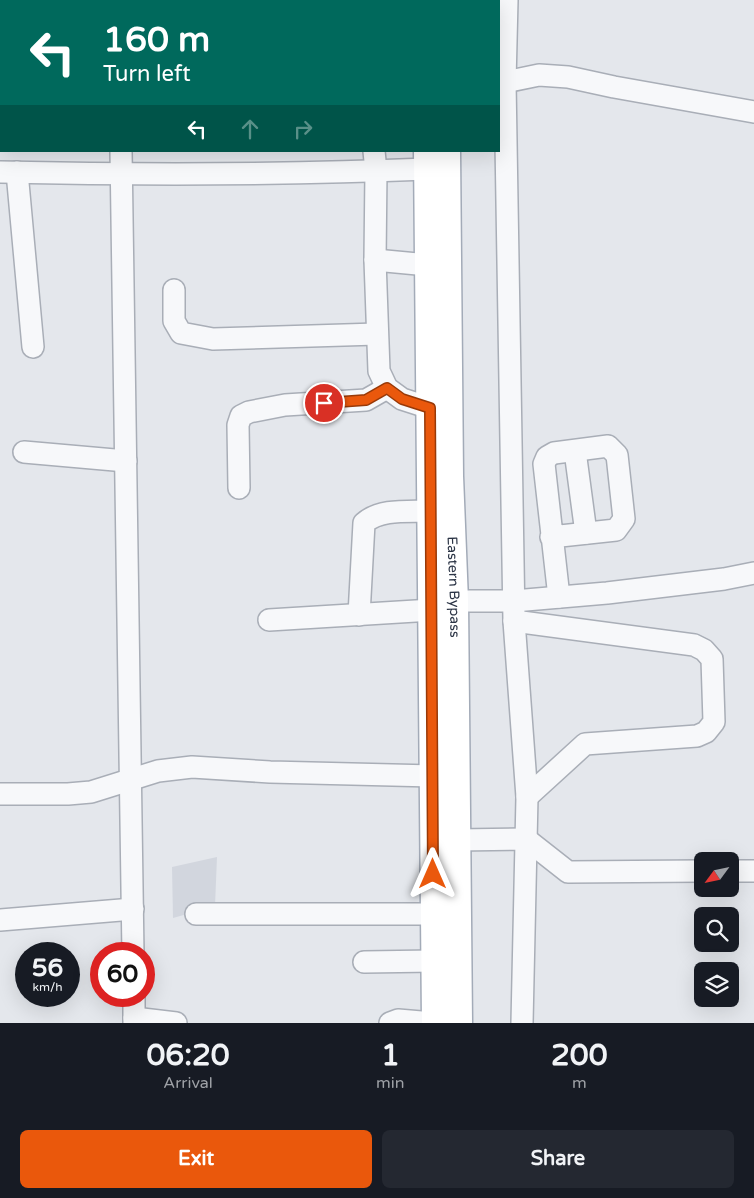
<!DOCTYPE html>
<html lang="en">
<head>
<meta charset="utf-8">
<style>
	:root { --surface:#171b24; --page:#242831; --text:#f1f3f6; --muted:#9ea1a6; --accent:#ea580c }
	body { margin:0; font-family:"Varela Round",sans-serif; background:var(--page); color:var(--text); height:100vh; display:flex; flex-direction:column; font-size:19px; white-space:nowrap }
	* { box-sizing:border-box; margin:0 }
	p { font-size:16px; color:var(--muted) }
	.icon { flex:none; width:28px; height:28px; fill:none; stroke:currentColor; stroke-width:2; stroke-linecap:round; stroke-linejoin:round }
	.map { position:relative; height:1023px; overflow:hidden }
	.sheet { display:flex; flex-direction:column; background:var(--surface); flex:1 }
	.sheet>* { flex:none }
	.guide { position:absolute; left:0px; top:0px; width:500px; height:152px; box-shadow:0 5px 20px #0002; background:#00695c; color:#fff; overflow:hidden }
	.needle { width:32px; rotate:237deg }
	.tools { position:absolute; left:694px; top:852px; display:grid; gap:10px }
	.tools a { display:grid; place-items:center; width:45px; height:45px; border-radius:8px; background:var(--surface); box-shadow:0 5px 20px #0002; font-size:25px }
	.speed { position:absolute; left:15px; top:942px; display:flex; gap:10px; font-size:25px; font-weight:700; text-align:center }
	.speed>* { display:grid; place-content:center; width:65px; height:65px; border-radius:50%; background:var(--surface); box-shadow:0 5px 20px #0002; line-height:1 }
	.speed small { font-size:12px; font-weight:400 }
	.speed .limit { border:8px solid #d22; background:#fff; color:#111 }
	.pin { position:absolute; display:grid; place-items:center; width:42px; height:42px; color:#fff; margin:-21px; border:2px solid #fff; border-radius:50%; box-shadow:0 1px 5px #0007 }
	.me { position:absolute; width:55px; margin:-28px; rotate:0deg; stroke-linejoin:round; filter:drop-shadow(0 0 4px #0008) }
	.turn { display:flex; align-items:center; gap:18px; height:105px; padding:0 20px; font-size:22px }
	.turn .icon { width:65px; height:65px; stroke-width:2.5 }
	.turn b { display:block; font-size:35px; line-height:42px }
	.lanes { display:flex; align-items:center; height:48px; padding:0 20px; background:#0003; justify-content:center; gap:25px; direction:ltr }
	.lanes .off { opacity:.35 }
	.eta { display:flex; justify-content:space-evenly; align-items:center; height:85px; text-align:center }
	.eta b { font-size:30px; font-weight:700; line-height:35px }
	.button { display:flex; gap:10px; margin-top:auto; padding:10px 20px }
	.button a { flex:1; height:58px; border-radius:8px; background:var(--accent); color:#fff; font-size:20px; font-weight:700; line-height:58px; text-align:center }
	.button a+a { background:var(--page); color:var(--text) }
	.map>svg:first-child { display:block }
	.built { fill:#d2d6de }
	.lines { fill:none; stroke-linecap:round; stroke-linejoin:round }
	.minor-casing { stroke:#a9aeb7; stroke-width:24 }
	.major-casing { stroke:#a3abb8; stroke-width:29 }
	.minor { stroke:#f7f8fa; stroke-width:21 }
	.major { stroke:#fff; stroke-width:26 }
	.route-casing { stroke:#983908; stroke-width:12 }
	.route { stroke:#ea580c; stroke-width:9 }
	.labels { text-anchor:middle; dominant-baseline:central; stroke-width:4.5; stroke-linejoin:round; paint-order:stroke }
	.street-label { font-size:14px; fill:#2b3445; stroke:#f4f6f9 }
</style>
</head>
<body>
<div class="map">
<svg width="754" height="1023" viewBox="0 0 754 1023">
	<rect width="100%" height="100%" fill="#e4e7ec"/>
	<!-- built -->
	<polygon class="built" points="217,857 215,906 173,918 172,867"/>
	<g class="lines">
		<!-- minor casing -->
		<g class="minor-casing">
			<g id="minor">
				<polyline points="507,0 505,82 514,621 527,797 522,1023"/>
				<polyline points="123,1 123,0"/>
				<polyline points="373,1 373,0"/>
				<polyline points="0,70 1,70"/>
				<polyline points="505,82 539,75 568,77 614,87 754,112"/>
				<polyline points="121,151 133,954"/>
				<polyline points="374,151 376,171 375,260 379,371 387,388 402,399 430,408"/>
				<path d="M 0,172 C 142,175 285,175 427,169"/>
				<polyline points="17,172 33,347"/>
				<polyline points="375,260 428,265"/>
				<polyline points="174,290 174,321 181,333 213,339 377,334"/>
				<polyline points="575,451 586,533"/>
				<polyline points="24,452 126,461"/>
				<polyline points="239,488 238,425 241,416 249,412 285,405 366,400 387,388"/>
				<polyline points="551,537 616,530 624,519 617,455 608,446 554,453 547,457 544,464 559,597"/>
				<polyline points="455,601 514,601 607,593 724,579 754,573"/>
				<path d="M 359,615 L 364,523 C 381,508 409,512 431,511"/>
				<polyline points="269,620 432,610"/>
				<polyline points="514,621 694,645 704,650 712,659 714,722 706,732 697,736 585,744 527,797"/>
				<polyline points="0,794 68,794 91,792 158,771 192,767 270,772 433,776"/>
				<polyline points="457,840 526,839 568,872 702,871"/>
				<polyline points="730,871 754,871"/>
				<polyline points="196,914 433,914"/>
				<polyline points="0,920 133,909"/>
				<polyline points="364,962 434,961"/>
				<polyline points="134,996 134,1023"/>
				<polyline points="134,1018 176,1023"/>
				<polyline points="390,1023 398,1020 433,1023"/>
			</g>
		</g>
		<!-- major casing -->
		<g class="major-casing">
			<g id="major">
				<polyline points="424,0 424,1"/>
				<polyline points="446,0 446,1"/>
				<polyline points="427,151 435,1023"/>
				<path id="s1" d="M 447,151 L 450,476 L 455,601 L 459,1023"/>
			</g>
		</g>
		<!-- minor -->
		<use href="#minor" class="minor"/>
		<!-- major -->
		<use href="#major" class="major"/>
	</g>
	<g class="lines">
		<!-- route casing -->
		<g class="route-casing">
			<polyline id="route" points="324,403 366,400 387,388 402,399 430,408 433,874"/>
		</g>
		<!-- route -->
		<use href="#route" class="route"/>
	</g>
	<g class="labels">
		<!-- street labels -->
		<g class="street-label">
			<text stroke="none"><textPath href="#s1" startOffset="436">Eastern Bypass</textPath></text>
		</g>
	</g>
</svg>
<div class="tools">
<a><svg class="needle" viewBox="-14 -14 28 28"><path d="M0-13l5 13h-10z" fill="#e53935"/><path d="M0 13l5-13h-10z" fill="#9ea1a6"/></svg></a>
<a><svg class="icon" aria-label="search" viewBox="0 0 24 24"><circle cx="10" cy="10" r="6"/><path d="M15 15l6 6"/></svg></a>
<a><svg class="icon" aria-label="layers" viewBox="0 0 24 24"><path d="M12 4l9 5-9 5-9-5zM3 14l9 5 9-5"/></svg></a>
</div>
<div class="speed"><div>56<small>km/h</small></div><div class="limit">60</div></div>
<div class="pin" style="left:324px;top:403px;background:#d93025"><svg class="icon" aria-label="arrive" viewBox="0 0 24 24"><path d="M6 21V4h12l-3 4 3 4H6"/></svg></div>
<svg class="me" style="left:433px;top:874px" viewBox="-20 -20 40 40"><path d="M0-17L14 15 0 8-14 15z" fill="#ea580c" stroke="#fff" stroke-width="4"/></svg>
<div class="guide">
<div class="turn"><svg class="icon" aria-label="left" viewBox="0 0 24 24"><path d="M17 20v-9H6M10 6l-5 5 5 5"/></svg><div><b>160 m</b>Turn left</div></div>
<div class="lanes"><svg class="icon" aria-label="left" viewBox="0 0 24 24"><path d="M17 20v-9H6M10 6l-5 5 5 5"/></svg><svg class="icon off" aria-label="ahead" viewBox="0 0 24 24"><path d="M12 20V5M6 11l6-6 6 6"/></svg><svg class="icon off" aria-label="right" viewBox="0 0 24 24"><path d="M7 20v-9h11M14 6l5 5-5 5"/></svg></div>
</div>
</div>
<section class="sheet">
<div class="eta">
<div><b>06:20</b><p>Arrival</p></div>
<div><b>1</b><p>min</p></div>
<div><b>200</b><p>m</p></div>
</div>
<div class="button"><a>Exit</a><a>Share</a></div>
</section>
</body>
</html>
